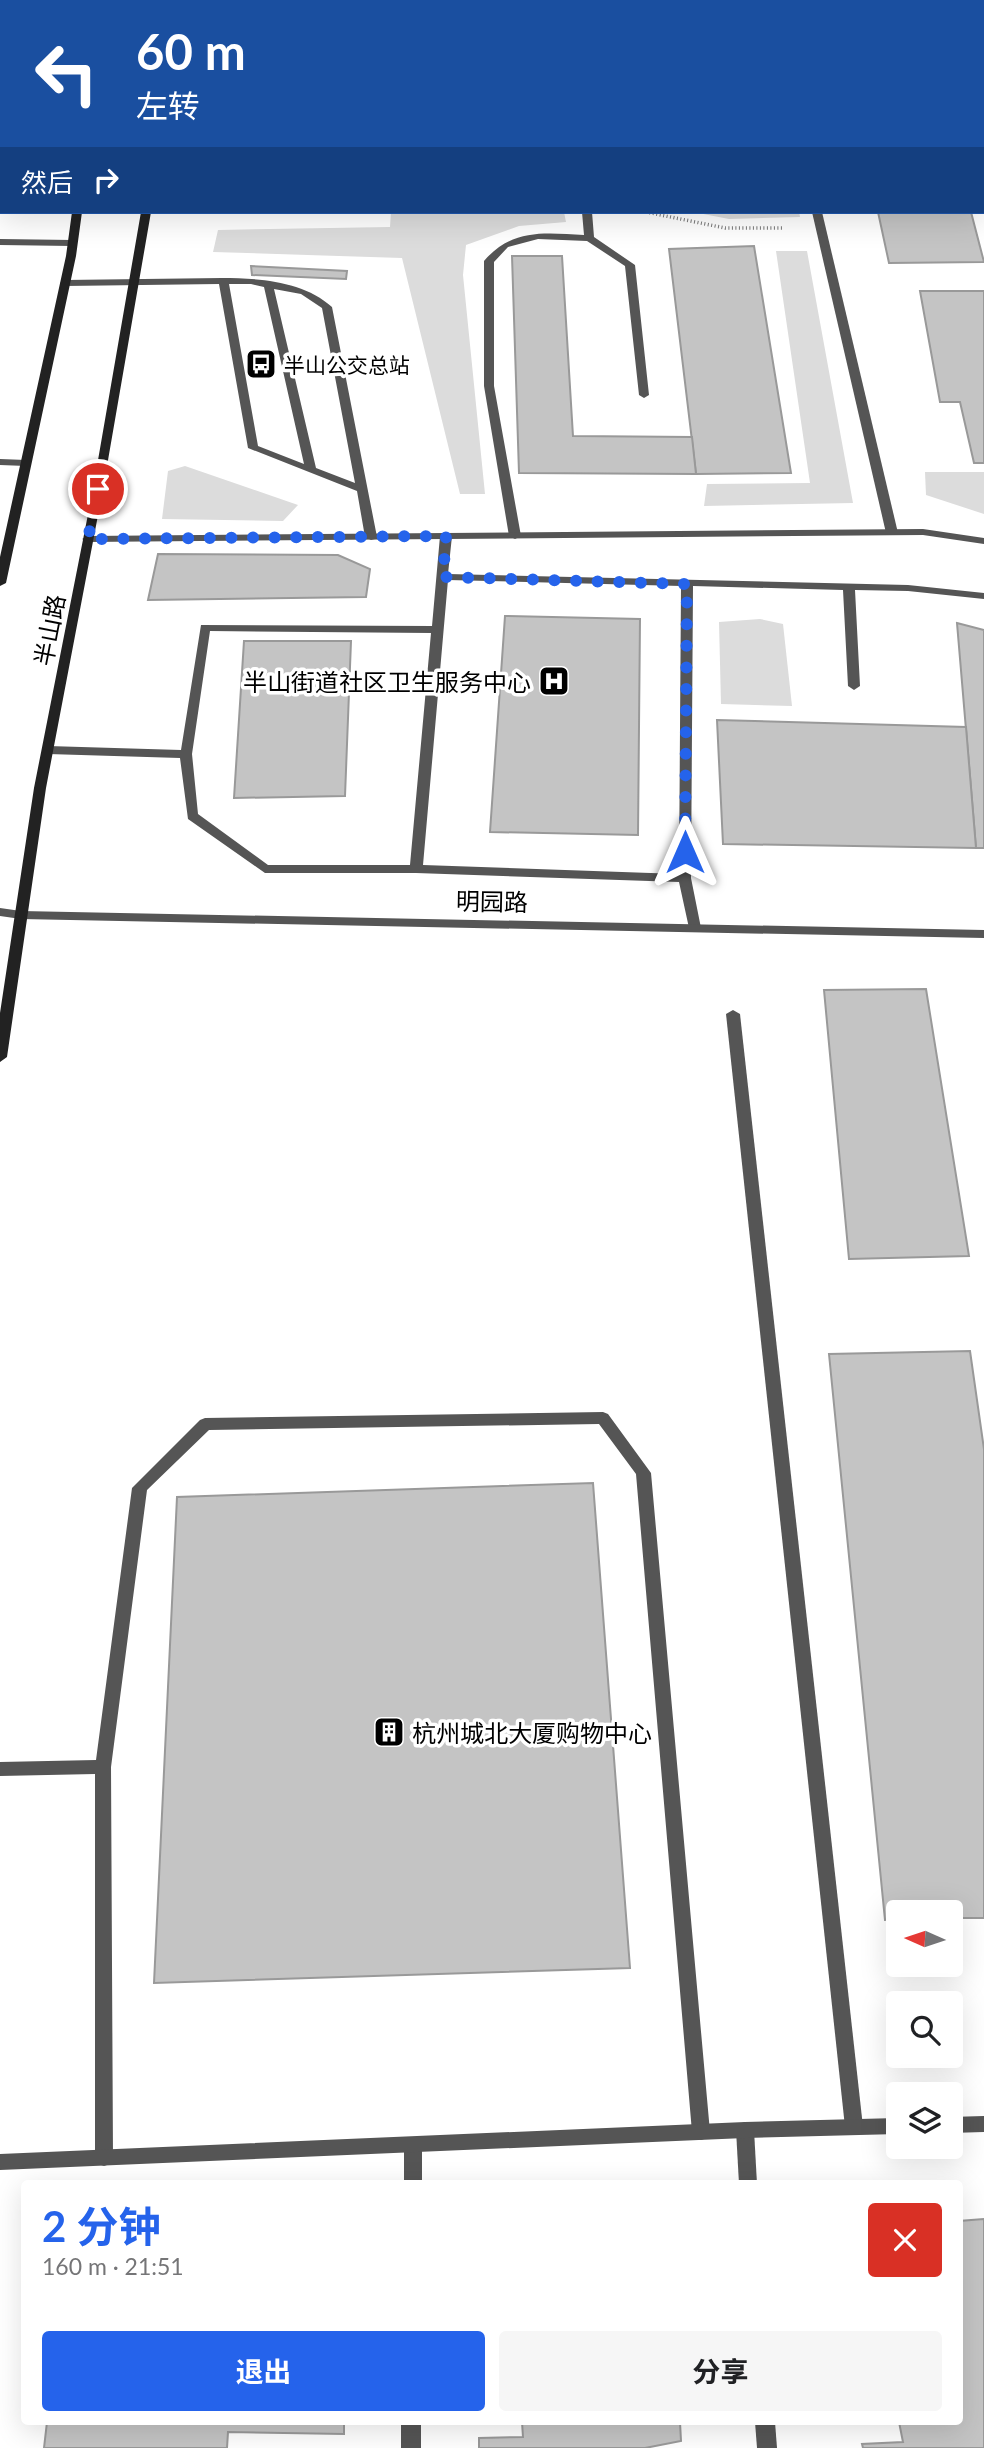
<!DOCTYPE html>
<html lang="zh">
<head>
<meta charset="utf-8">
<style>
	:root { --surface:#fff; --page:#f6f6f6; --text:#202124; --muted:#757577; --accent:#2563eb }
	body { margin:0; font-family:Lato,"Noto Sans SC",sans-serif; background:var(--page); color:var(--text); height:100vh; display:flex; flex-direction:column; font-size:26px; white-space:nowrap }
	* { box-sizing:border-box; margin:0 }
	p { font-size:23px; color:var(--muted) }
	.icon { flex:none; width:38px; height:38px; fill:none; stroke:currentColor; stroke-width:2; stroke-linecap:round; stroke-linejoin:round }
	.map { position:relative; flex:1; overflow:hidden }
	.drawer { position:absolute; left:21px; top:2180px; width:942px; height:245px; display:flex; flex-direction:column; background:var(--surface); border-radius:7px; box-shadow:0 7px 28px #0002 }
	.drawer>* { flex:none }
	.hud { position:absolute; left:0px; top:0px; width:985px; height:214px; box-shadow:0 7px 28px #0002; background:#1a4fa0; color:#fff; overflow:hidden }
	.needle { width:46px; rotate:273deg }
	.buttons { position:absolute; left:886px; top:1900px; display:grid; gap:14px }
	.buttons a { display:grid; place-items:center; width:77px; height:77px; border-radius:7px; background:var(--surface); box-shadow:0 7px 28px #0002; font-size:35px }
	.pin { position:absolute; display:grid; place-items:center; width:60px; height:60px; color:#fff; margin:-30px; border:4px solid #fff; border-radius:50%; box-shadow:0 2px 7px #0007 }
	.me { position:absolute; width:77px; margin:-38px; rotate:0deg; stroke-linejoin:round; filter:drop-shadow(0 0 5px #0008) }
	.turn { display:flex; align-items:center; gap:24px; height:147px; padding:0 21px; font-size:32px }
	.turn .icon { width:91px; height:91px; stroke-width:2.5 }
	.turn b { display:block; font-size:49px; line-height:60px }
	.then { display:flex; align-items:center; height:66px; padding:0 21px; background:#0003; gap:14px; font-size:26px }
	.round { display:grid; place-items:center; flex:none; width:74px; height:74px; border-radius:7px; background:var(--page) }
	.overview { display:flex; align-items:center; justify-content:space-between; height:119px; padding:0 21px }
	h1 { font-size:42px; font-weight:700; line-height:52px; color:var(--accent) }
	.cta { display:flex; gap:14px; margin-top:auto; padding:14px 21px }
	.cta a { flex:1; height:80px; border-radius:7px; background:var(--accent); color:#fff; font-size:28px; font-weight:700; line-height:80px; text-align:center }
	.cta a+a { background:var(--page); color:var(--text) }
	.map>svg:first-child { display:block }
	.green { fill:#dcdcdc }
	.building { fill:#c4c4c4; stroke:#999; stroke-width:2 }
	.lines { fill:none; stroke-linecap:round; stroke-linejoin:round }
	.path { stroke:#777; stroke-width:3.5; stroke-dasharray:1 2.5; stroke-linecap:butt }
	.lane { fill:#555; fill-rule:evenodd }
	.street { fill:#555; fill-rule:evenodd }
	.secondary { fill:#222; fill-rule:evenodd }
	.route { stroke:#2563eb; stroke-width:12; stroke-dasharray:0 21.6 }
	.labels { text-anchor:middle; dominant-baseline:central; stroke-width:7; stroke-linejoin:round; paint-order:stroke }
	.far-poi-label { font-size:21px; fill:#000; stroke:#fff; text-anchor:start }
	.street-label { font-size:24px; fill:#000; stroke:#fff }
	.poi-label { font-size:24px; fill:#000; stroke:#fff; text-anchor:end }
</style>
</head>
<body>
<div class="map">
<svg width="984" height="2448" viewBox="0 0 984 2448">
	<rect width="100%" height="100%" fill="#fff"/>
	<!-- green -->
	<g class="green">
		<polygon points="391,212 564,212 566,222 519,226 466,245 463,275 485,494 460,494 402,258 213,252 218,230 390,227"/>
		<polygon points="693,212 799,212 800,217 729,219"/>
		<polygon points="776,251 807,251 853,503 704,506 707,484 810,483"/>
		<polygon points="185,466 298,505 283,521 162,519 168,471"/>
		<polygon points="925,472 984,472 984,514 926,495"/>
		<polygon points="760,619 783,624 792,706 721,704 719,622"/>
	</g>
	<!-- building -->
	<g class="building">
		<polygon points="878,212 971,212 984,262 889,263"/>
		<polygon points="754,246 791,473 696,474 669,249"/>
		<polygon points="512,256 562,256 573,436 692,437 696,474 519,473"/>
		<polygon points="251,266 347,271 346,279 252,275"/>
		<polygon points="920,291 984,291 984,463 974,463 960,402 940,402"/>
		<polygon points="158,554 338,555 370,569 366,597 148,600"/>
		<polygon points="505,616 640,619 638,835 490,832"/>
		<polygon points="957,623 984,630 984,848 976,848"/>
		<polygon points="244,641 351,641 345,796 234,798"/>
		<polygon points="717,720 966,727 976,848 723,844"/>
		<polygon points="926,989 969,1256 849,1259 824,990"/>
		<polygon points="970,1351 984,1449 984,1918 950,1918 950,1913 898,1913 898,1919 885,1920 829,1354"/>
		<polygon points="593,1483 630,1968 154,1983 177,1497"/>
		<polygon points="984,2219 984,2448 863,2448 862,2444 903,2442 899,2422 959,2422 959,2221"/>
		<polygon points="47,2422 344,2422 344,2434 228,2432 227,2448 44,2448"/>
		<polygon points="522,2422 680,2422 681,2441 645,2448 479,2448 479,2438 523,2437"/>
	</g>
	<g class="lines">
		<!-- path -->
		<polyline class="path" points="646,212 725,228 784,228"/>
		<!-- lane -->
		<g class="lane">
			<rect x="314" y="0" width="8" height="2"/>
			<rect x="379" y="0" width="8" height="2"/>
			<rect x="856" y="0" width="8" height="2"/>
			<path d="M 582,212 L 592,212 L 594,237 L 635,265 L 649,395 L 644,398 L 639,395 L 625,266 L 587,241 L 538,239 L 508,247 L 494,262 L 494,386 L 521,536 L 515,539 L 509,536 L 484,386 L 484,261 C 512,228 545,233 584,235 Z"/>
			<polygon points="812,212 822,212 898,533 896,535 888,535 886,533"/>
			<path d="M 222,278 C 258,278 304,281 332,307 L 377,537 L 375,539 L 371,540 L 365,537 L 357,491 L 248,448 L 219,284 L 65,286 L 60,283 L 65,280 ZM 229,284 L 251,284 L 264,287 L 304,464 L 258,446 ZM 274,289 L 301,294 L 322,308 L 355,483 L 316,468 Z"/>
			<polygon points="0,459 26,460 31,463 26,466 0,465"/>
			<path d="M 446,533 L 452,536 L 448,574 L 908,585 L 984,593 L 984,599 L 908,591 L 855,590 L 860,686 L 854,690 L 848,686 L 843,590 L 693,586 L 691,878 L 701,928 L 695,932 L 689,928 L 679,882 L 416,873 L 265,873 L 188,819 L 180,758 L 48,754 L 42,750 L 48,746 L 181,750 L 201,625 L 432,626 L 440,536 ZM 448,580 L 681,586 L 679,874 L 423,865 ZM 210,631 L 431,633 L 410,865 L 268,865 L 198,814 L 192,754 Z"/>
			<polygon points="733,1010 740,1014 863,2127 860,2133 854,2135 848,2133 845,2127 726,1014"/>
			<polygon points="603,1412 608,1414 651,1473 710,2132 707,2138 701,2140 695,2138 692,2132 636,1474 599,1424 209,1430 147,1490 111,1767 113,2158 110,2164 104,2166 98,2164 95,2158 95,1774 0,1776 0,1762 96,1760 132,1488 200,1420 205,1418"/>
			<polygon points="745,2122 751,2124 754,2130 757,2184 739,2184 736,2130 739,2124"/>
			<polygon points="413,2137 419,2139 422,2145 422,2184 404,2184 404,2145 407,2139"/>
			<rect x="401" y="2422" width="20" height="26"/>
			<polygon points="755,2422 775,2422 777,2448 757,2448"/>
		</g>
		<!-- street -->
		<g class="street">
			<rect x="0" y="40" width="2" height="6"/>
			<polygon points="0,239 72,240 77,243 72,246 0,245"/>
			<polygon points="923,529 984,538 984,544 923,535 88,542 82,539 88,536"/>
			<polygon points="0,908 21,911 984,930 984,938 21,919 0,916"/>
			<polygon points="984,2116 984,2132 950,2133 950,2117"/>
			<polygon points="898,2118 898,2134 745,2138 0,2170 0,2154 745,2122"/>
		</g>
		<!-- secondary -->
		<g class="secondary">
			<polygon points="104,0 112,0 103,2"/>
			<rect x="164" y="0" width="8" height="2"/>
			<polygon points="72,212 82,212 76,256 6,583 0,586 0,557 66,256"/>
			<polygon points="141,212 151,212 103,489 46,788 7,1057 0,1062 0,1013 34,788 93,489"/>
		</g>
	</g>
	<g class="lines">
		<!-- route -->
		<polyline class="route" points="98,489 88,539 446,536 443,577 687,584 685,852"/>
	</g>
	<!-- icons -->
	<defs>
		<g id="bus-square" transform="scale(1.575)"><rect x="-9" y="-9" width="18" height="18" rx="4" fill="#000" stroke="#fff"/><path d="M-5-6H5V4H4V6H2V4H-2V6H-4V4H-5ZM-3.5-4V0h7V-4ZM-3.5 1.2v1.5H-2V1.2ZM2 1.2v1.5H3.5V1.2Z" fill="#fff"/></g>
		<g id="hospital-square" transform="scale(1.575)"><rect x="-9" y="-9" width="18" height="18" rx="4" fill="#000" stroke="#fff"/><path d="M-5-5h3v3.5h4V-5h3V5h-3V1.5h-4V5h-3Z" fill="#fff"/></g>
		<g id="building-square" transform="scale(1.575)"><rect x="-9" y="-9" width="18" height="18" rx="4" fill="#000" stroke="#fff"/><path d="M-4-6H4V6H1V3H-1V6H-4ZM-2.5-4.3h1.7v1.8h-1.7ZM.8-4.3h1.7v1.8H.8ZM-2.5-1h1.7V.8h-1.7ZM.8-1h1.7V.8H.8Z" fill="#fff"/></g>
	</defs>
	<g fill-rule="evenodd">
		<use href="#bus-square" x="261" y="364"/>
		<use href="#hospital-square" x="554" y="681"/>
		<use href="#building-square" x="389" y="1732"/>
	</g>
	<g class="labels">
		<!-- far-poi labels -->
		<g class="far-poi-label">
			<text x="284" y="364">半山公交总站</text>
		</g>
		<!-- street labels -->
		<g class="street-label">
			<text transform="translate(49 630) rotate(-79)">半山路</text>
			<text transform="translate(492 901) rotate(1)">明园路</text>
		</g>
		<!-- poi labels -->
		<g class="poi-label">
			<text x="531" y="681">半山街道社区卫生服务中心</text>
			<text x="412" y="1732" text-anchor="start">杭州城北大厦购物中心</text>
		</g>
	</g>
</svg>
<div class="buttons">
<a><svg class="needle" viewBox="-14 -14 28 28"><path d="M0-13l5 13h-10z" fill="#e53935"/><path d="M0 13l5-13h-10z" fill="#757577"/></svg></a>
<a><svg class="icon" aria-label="search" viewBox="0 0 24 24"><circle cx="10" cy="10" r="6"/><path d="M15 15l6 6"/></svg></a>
<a><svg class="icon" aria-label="layers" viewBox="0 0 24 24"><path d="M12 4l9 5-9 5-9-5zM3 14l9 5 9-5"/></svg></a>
</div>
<div class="pin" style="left:98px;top:489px;background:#d93025"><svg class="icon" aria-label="arrive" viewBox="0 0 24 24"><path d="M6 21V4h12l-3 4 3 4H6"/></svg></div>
<svg class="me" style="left:685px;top:852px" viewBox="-20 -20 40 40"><path d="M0-17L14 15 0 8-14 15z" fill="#2563eb" stroke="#fff" stroke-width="4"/></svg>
<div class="hud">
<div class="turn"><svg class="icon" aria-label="left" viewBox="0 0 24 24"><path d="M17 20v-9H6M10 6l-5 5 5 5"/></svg><div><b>60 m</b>左转</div></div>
<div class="then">然后<svg class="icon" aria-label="right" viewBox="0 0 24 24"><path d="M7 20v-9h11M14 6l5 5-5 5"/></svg></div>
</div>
<section class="drawer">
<div class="overview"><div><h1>2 分钟</h1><p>160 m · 21:51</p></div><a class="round" style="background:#d93025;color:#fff"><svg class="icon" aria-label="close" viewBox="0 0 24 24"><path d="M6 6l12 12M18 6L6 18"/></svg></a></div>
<div class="cta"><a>退出</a><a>分享</a></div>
</section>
</div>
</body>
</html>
